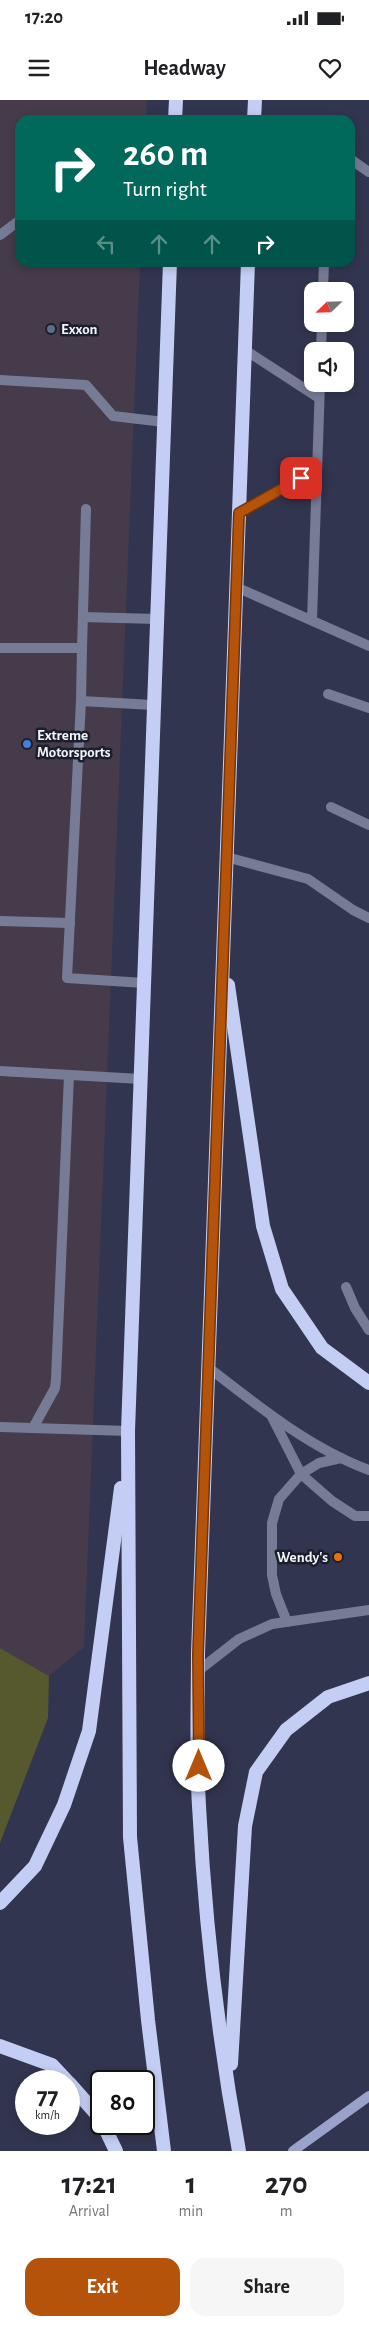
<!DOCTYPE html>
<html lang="en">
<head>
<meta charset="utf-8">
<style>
	:root { --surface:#fff; --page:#f6f6f6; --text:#202124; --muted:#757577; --accent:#b45309 }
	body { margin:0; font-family:"Alegreya Sans",sans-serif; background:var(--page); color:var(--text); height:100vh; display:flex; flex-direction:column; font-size:19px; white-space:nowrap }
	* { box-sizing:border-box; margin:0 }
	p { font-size:16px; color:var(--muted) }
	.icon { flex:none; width:28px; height:28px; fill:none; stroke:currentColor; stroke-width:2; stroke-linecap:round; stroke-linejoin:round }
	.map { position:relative; height:2051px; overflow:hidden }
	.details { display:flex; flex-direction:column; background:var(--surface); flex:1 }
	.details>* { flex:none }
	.guide { position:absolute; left:15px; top:15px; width:340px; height:152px; border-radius:15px; box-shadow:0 2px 8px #0003; background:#00695c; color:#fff; overflow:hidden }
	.needle { width:32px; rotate:247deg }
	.tools { position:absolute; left:304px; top:182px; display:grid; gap:10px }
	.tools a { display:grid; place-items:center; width:50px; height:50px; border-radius:10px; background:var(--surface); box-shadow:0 2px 8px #0003; font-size:25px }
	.speed { position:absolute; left:15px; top:1970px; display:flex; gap:10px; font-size:25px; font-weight:700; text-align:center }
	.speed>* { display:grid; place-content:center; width:65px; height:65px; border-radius:50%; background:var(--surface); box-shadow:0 2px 8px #0003; line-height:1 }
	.speed small { font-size:12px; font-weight:400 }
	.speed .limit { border:2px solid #111; border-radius:8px; background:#fff; color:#111 }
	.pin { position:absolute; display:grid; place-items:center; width:42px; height:42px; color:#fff; margin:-21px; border-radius:10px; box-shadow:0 2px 8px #0006 }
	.me { position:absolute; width:55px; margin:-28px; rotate:0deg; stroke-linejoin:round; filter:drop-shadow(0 0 4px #0008) }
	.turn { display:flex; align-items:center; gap:18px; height:105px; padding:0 25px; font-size:22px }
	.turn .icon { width:65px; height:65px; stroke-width:2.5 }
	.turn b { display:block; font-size:35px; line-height:42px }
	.lanes { display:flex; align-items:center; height:48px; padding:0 25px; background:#0003; justify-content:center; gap:25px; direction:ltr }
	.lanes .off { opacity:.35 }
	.eta { display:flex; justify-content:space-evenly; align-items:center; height:85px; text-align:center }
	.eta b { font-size:30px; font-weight:700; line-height:35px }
	.primary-button { display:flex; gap:10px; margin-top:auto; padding:10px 25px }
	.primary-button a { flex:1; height:58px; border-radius:15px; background:var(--accent); color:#fff; font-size:20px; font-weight:700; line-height:58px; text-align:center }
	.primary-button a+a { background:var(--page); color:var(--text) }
	.status { display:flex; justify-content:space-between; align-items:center; height:35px; padding:0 25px; background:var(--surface); direction:ltr }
	.status svg { height:14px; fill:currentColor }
	header { display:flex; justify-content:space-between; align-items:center; height:65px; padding:0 25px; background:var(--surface); font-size:22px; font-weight:700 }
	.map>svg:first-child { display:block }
	.commercial { fill:#453b4a }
	.green { fill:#56582e }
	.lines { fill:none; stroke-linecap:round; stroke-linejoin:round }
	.service { stroke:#767c95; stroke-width:10 }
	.secondary { stroke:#99a2ca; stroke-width:10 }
	.trunk { stroke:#c4cef4; stroke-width:14 }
	.route-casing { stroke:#753606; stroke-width:12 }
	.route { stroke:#b45309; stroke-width:9 }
	.service-dot { fill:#5c6f8a; stroke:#1c1e2a; stroke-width:2 }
	.shop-dot { fill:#3f7fe0; stroke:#1c1e2a; stroke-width:2 }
	.food-dot { fill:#e8710a; stroke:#1c1e2a; stroke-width:2 }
	.labels { text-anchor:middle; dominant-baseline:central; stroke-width:5; stroke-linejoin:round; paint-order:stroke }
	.poi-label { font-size:15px; font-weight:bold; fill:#f1f3fd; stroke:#1c1e2a; text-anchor:start }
</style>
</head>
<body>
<div class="status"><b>17:20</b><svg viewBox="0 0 49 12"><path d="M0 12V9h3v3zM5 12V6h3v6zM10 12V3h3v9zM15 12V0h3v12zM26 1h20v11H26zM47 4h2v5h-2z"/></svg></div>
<header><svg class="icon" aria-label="menu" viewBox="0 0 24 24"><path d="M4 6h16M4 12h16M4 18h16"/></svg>Headway<svg class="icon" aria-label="heart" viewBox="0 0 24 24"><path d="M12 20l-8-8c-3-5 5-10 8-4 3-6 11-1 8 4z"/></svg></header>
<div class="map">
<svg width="369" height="2051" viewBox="0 0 369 2051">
	<rect width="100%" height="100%" fill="#32354f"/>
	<!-- commercial -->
	<polygon class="commercial" points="0,0 147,0 146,20 20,20 20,162 140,163 84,1547 49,1576 0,1548"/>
	<!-- green -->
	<polygon class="green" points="0,1548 49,1576 48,1618 0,1743"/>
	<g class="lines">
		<!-- service -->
		<g class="service">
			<polyline points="350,59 369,72"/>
			<polyline points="0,135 20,120"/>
			<polyline points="323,191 324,162"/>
			<polyline points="245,250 319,298"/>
			<polyline points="321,251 322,224"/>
			<polyline points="0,280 86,285 113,316 164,322"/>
			<polyline points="239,413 317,369"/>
			<polyline points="236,487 369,546"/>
			<polyline points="83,517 157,519"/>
			<polyline points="312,520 320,284"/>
			<polyline points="0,548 82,548 81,601 67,878 144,883"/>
			<polyline points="82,548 86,409"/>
			<polyline points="328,594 369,608"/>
			<polyline points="81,601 153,605"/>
			<polyline points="331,707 369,725"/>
			<polyline points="226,757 308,779 353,810 369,818"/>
			<polyline points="0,821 70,823"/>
			<polyline points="0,971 141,979"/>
			<polyline points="346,1187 355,1208 369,1230"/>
			<path d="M 209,1268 C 258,1306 310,1348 369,1370"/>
			<polyline points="272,1317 301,1374 332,1401 355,1416 369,1416"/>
			<polyline points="0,1327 128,1331"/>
			<polyline points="33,1328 55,1288 56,1279 69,975"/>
			<polyline points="287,1522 276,1494 272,1475 272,1423 279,1399 301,1374 319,1363 341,1358"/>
			<polyline points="198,1571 239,1539 272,1524 369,1510"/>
		</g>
		<!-- secondary -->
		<polyline class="secondary" points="293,2051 369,1996"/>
		<!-- trunk -->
		<g class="trunk">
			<polyline points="175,20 176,0"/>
			<polyline points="254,20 255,0"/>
			<polyline points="228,885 263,1126 282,1189 322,1248 369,1283"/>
			<polyline points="0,1803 35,1766 64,1705 89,1631 121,1388"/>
			<polyline points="0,1946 52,1965 67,1981"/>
			<polyline points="231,1964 245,1726 256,1672 286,1630 328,1597 369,1583"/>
			<polyline points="69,1983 101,2019"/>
			<polyline points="103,2024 116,2051"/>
			<polyline points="164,2051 148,1920 130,1737 128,1331 170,162"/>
			<path d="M 239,2051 C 218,1937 205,1822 199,1706 C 196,1656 198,1605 198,1554 L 248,162"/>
		</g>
	</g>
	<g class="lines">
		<!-- route casing -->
		<g class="route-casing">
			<polyline id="route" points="199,1666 198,1554 239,413 301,378"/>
		</g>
		<!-- route -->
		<use href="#route" class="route"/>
	</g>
	<!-- markers -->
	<circle class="service-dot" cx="51" cy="229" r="5"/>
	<circle class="shop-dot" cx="27" cy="644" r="5"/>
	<circle class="food-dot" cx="338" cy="1457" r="5"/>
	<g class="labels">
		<!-- poi labels -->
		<g class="poi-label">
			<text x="61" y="229">Exxon</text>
			<text x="37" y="635">Extreme<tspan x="37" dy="17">Motorsports</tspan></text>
			<text x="328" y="1457" text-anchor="end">Wendy's</text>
		</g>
	</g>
</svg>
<div class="tools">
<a><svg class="needle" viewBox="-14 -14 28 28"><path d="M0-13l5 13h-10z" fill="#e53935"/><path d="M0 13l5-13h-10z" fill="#757577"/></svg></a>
<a><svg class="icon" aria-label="sound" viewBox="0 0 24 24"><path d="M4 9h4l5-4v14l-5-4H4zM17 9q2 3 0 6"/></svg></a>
</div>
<div class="speed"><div>77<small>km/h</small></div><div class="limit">80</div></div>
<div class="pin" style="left:301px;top:378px;background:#d93025"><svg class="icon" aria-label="arrive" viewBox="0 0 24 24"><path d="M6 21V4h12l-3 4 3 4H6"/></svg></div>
<svg class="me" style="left:199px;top:1666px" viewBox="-20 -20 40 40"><circle r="19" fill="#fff"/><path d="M0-13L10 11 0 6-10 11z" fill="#b45309"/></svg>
<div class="guide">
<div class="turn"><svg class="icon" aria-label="right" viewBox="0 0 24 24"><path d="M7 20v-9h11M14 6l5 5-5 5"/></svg><div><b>260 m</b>Turn right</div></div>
<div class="lanes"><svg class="icon off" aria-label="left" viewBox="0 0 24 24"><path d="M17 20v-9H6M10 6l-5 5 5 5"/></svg><svg class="icon off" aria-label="ahead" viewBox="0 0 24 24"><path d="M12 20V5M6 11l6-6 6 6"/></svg><svg class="icon off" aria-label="ahead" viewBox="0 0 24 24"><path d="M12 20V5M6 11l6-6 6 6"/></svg><svg class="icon" aria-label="right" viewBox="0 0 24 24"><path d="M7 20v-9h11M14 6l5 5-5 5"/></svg></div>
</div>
</div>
<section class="details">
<div class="eta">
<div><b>17:21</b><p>Arrival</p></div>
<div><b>1</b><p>min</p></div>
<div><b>270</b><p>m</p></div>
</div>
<div class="primary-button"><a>Exit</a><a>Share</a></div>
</section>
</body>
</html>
